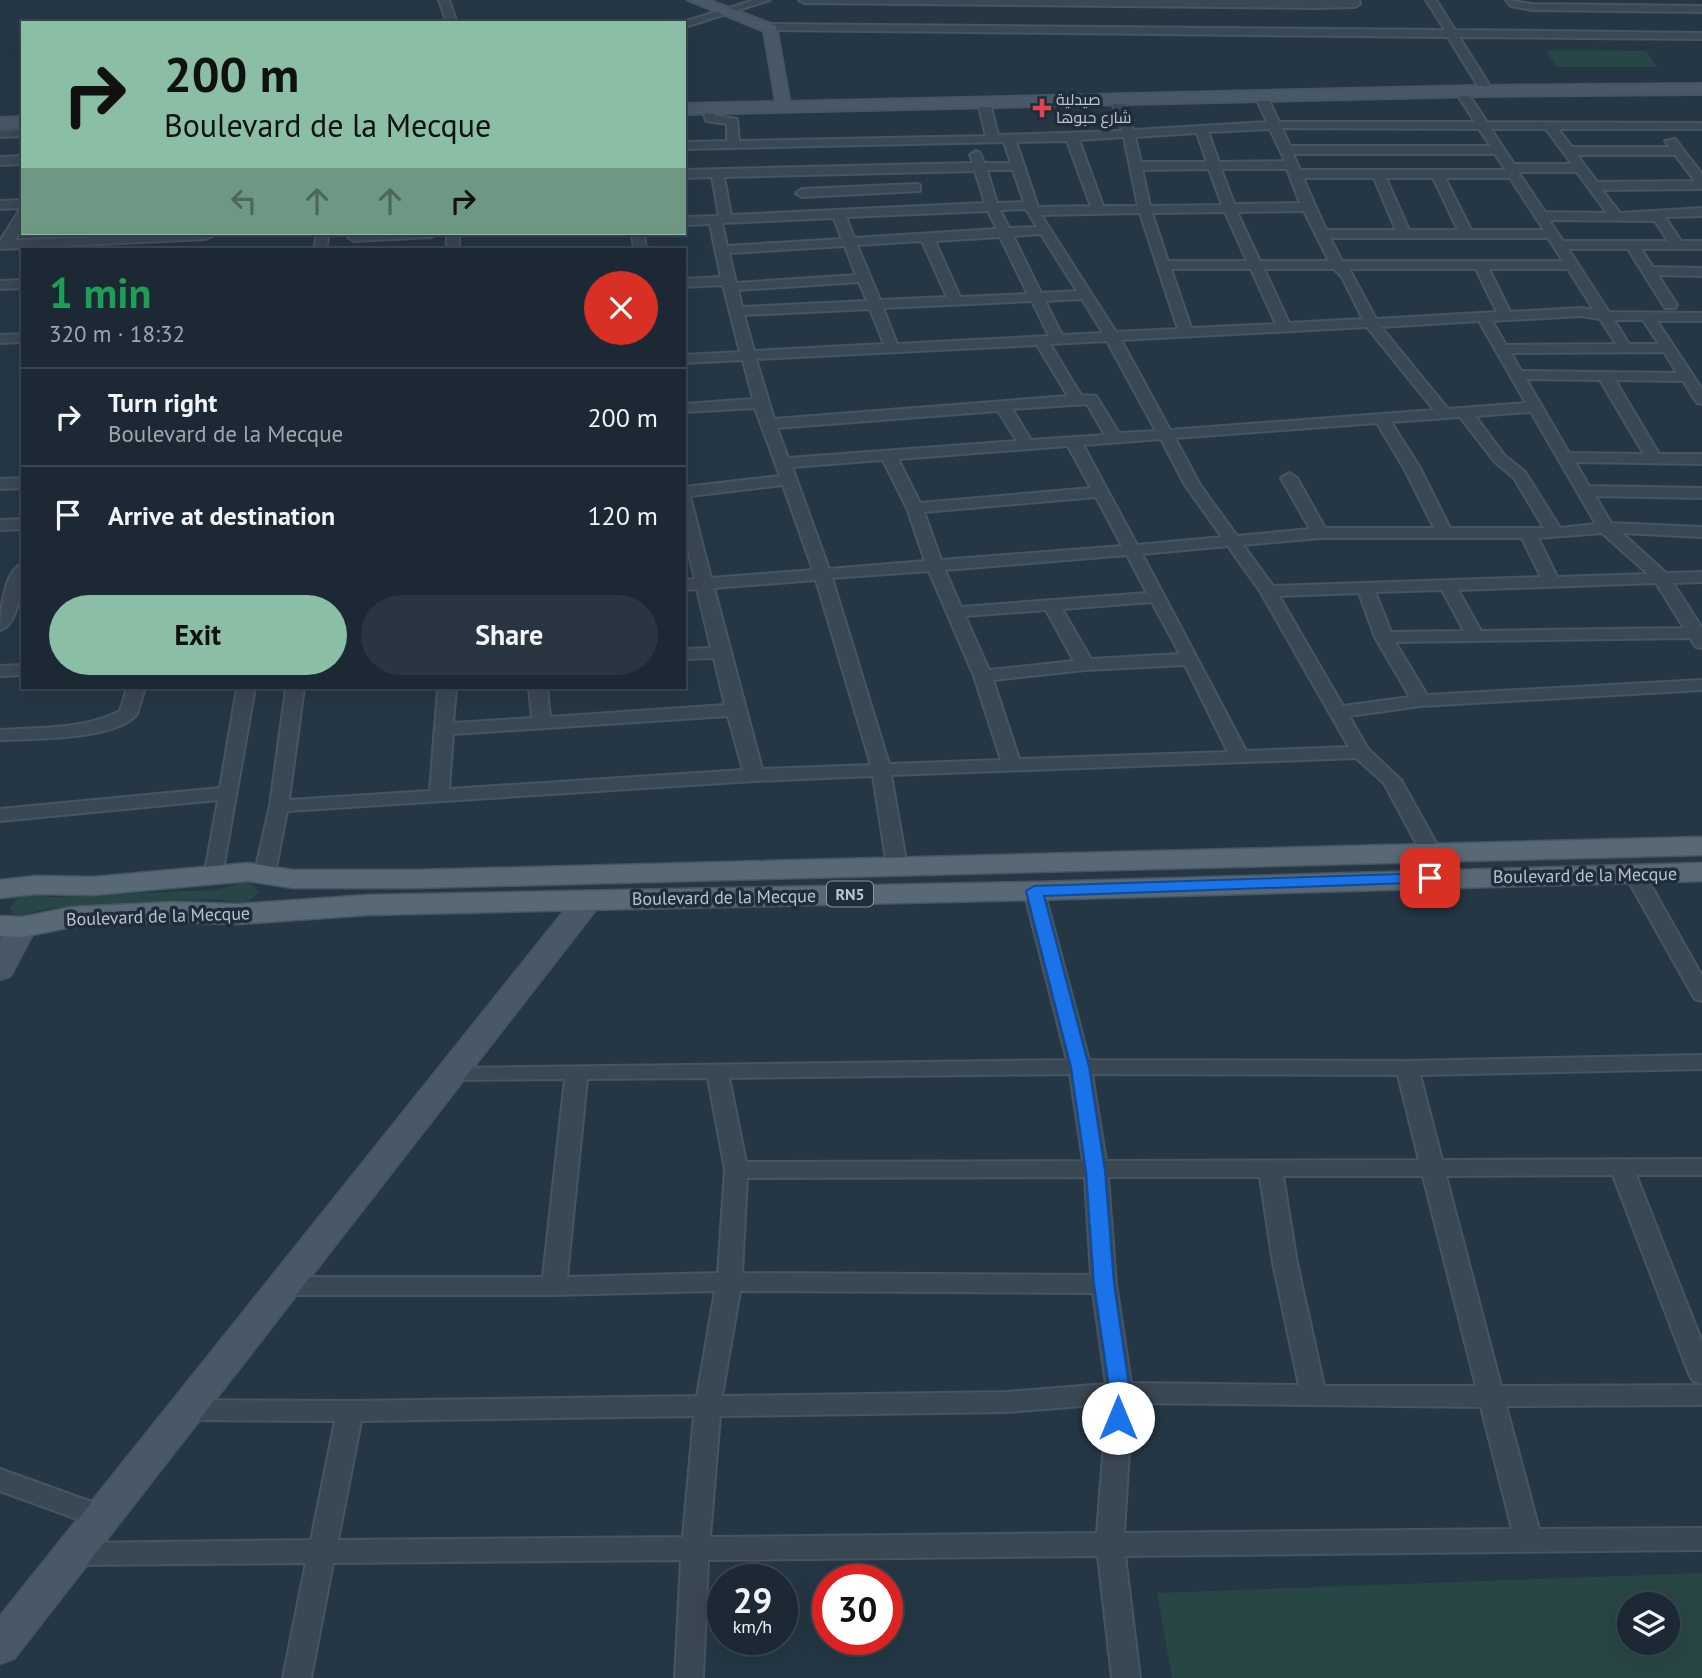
<!DOCTYPE html>
<html lang="en">
<head>
<meta charset="utf-8">
<style>
	:root { --surface:#1c2934; --page:#293540; --text:#f1f3f6; --muted:#a0a6ac; --line:#3a454f; --accent:#8abfa5 }
	body { margin:0; font-family:"PT Sans",Cairo,sans-serif; background:var(--page); color:var(--text); height:100vh; display:flex; flex-direction:column; font-size:26px; white-space:nowrap }
	* { box-sizing:border-box; margin:0 }
	p { font-size:23px; color:var(--muted) }
	.icon { flex:none; width:38px; height:38px; fill:none; stroke:currentColor; stroke-width:2; stroke-linecap:round; stroke-linejoin:round }
	.map { position:relative; flex:1; overflow:hidden }
	.side { position:absolute; left:21px; top:248px; width:665px; height:441px; display:flex; flex-direction:column; background:var(--surface); border-radius:0px; box-shadow:0 7px 28px #0002,0 0 0 2px var(--line) }
	.side>* { flex:none }
	.hud { position:absolute; left:21px; top:21px; width:665px; height:214px; border-radius:0px; box-shadow:0 7px 28px #0002,0 0 0 2px var(--line); background:#8abfa5; color:#111; overflow:hidden }
	.controls { position:absolute; left:1617px; top:1592px; display:grid; gap:14px }
	.controls a { display:grid; place-items:center; width:63px; height:63px; border-radius:50%; background:var(--surface); box-shadow:0 7px 28px #0002,0 0 0 2px var(--line); font-size:35px }
	.speed { position:absolute; left:707px; top:1564px; display:flex; gap:14px; font-size:35px; font-weight:700; text-align:center }
	.speed>* { display:grid; place-content:center; width:91px; height:91px; border-radius:50%; background:var(--surface); box-shadow:0 7px 28px #0002,0 0 0 2px var(--line); line-height:1 }
	.speed small { font-size:18px; font-weight:400 }
	.speed .limit { border:10px solid #d22; background:#fff; color:#111 }
	.pin { position:absolute; display:grid; place-items:center; width:60px; height:60px; color:#fff; margin:-30px; border-radius:14px; box-shadow:0 4px 10px #0006 }
	.me { position:absolute; width:77px; margin:-38px; rotate:0deg; stroke-linejoin:round; filter:drop-shadow(0 0 5px #0008) }
	.turn { display:flex; align-items:center; gap:24px; height:147px; padding:0 28px; font-size:32px }
	.turn .icon { width:91px; height:91px; stroke-width:2.5 }
	.turn b { display:block; font-size:49px; line-height:60px }
	.lanes { display:flex; align-items:center; height:66px; padding:0 28px; background:#0003; justify-content:center; gap:35px; direction:ltr }
	.lanes .off { opacity:.35 }
	.round { display:grid; place-items:center; flex:none; width:74px; height:74px; border-radius:37px; background:var(--page) }
	.head { display:flex; align-items:center; justify-content:space-between; height:119px; padding:0 28px }
	h1 { font-size:42px; font-weight:700; line-height:52px; color:#1e9e55 }
	.cta { display:flex; gap:14px; margin-top:auto; padding:14px 28px }
	.cta a { flex:1; height:80px; border-radius:42px; background:var(--accent); color:#111; font-size:28px; font-weight:700; line-height:80px; text-align:center }
	.cta a+a { background:var(--page); color:var(--text) }
	ul { padding:0; list-style:none }
	li { display:flex; align-items:center; gap:21px; height:98px; padding:0 28px; border-top:2px solid var(--line) }
	li div { flex:1 }
	li b { display:block; font-size:26px }
	li em { font-style:normal }
	.map>svg:first-child { display:block }
	.green { fill:#284645; fill-rule:evenodd }
	.lines { fill:none; stroke-linecap:round; stroke-linejoin:round }
	.street-casing { stroke:#475461; stroke-width:4 }
	.secondary-casing { stroke:#475461; stroke-width:4 }
	.primary-casing { stroke:#475461; stroke-width:3 }
	.street { fill:#3a4854; fill-rule:evenodd }
	.secondary { fill:#485867; fill-rule:evenodd }
	.primary { fill:#586874; fill-rule:evenodd }
	.route { fill:#1a73e8; stroke:#114b97; stroke-width:2 }
	.health-dot { fill:#e0444e; stroke:#1f2d3a; stroke-width:2.5 }
	.labels { text-anchor:middle; dominant-baseline:central; stroke-width:7; stroke-linejoin:round; paint-order:stroke }
	.far-poi-label { font-size:16px; fill:#b8c3ce; stroke:#1f2d3a; text-anchor:start }
	.shield { fill:#1f2d3a; stroke:#8a96a2; stroke-width:2 }
	.shield-label { font-size:16px; font-weight:bold; fill:#b8c3ce }
	.street-label { font-size:18px; fill:#b8c3ce; stroke:#1f2d3a }
</style>
</head>
<body>
<div class="map">
<svg width="1702" height="1678" viewBox="0 0 1702 1678">
	<rect width="100%" height="100%" fill="#253745"/>
	<!-- green -->
	<g class="green">
		<polygon points="1546,50 1646,51 1658,67 1556,67"/>
		<path d="M 243,883 L 252,884 L 259,891 C 249,908 231,901 214,899 L 48,908 L 24,915 L 14,914 L 10,908 C 19,892 35,895 51,897 L 215,890 Z"/>
		<path d="M 1702,1573 L 1702,1678 L 1172,1678 L 1157,1593 ZM 1629,1605 L 1668,1605 L 1668,1643 L 1629,1643 Z"/>
	</g>
	<g class="lines">
		<!-- street casing -->
		<g class="street-casing">
			<g id="street">
				<polygon points="439,0 449,0 457,23 447,23"/>
				<polygon points="754,0 770,0 688,26 684,27 684,23 680,23"/>
				<polygon points="799,0 1359,0 1360,4 1355,7 1316,8 804,3"/>
				<polygon points="1426,0 1436,0 1455,30 1702,33 1702,39 1459,37 1490,86 1484,89 1478,86 1448,37 769,30 764,27 769,24 1445,30"/>
				<polygon points="1506,0 1532,4 1702,6 1702,12 1532,10 1511,6"/>
				<path d="M 1461,88 L 1465,89 L 1487,122 L 1702,123 L 1702,129 L 1558,129 L 1572,147 L 1670,147 L 1665,141 L 1675,139 L 1702,174 L 1702,189 L 1602,190 L 1620,213 L 1702,208 L 1702,216 L 1665,217 L 1681,241 L 1702,241 L 1702,249 L 1641,249 L 1653,267 L 1702,268 L 1702,276 L 1658,275 L 1677,305 L 1675,308 L 1665,308 L 1628,249 L 1568,249 L 1609,312 L 1702,313 L 1702,321 L 1657,321 L 1702,389 L 1702,404 L 1697,403 L 1683,381 L 1615,380 L 1659,454 L 1702,454 L 1702,464 L 1575,462 L 1589,486 L 1702,488 L 1702,498 L 1595,496 L 1611,523 L 1702,527 L 1702,537 L 1622,533 L 1666,573 L 1702,572 L 1702,582 L 1673,583 L 1702,628 L 1702,648 L 1696,647 L 1690,638 L 1395,642 L 1427,695 L 1702,680 L 1702,690 L 1421,706 L 1349,716 L 1368,749 L 1401,780 L 1441,852 L 1431,858 L 1421,852 L 1384,783 L 1356,758 L 891,775 L 907,866 L 904,870 L 890,870 L 887,866 L 873,776 L 754,781 L 287,811 L 276,867 L 277,875 L 274,879 L 260,879 L 256,867 L 270,806 L 286,688 L 304,688 L 289,800 L 430,791 L 438,688 L 456,688 L 453,723 L 532,718 L 529,688 L 547,688 L 550,717 L 725,705 L 714,658 L 684,659 L 684,649 L 711,648 L 697,589 L 684,590 L 684,580 L 695,579 L 684,533 L 684,487 L 780,476 L 755,408 L 684,412 L 684,404 L 753,399 L 743,360 L 684,363 L 684,355 L 740,352 L 723,285 L 684,287 L 684,279 L 721,277 L 710,224 L 684,225 L 684,217 L 719,216 L 712,177 L 684,178 L 684,170 L 973,163 L 970,155 L 976,151 L 980,153 L 984,163 L 1011,163 L 1004,142 L 684,149 L 684,142 L 727,141 L 727,124 L 706,121 L 703,107 L 711,107 L 715,116 L 737,119 L 739,141 L 986,136 L 978,103 L 984,100 L 990,103 L 998,135 L 1122,131 L 1111,100 L 1117,97 L 1123,100 L 1133,130 L 1267,122 L 1255,96 L 1261,93 L 1267,96 L 1279,122 L 1475,122 L 1455,91 ZM 1282,128 L 1479,129 L 1491,146 L 1290,146 ZM 1270,129 L 1285,161 L 1219,162 L 1208,132 ZM 1491,129 L 1546,129 L 1572,164 L 1514,164 ZM 1197,133 L 1207,162 L 1141,162 L 1135,137 ZM 1124,137 L 1138,206 L 1103,206 L 1079,140 ZM 1067,141 L 1091,206 L 1038,207 L 1016,142 ZM 1293,154 L 1495,154 L 1506,170 L 1300,170 ZM 1577,155 L 1675,155 L 1695,181 L 1597,182 ZM 1209,169 L 1222,205 L 1150,206 L 1142,170 ZM 1221,169 L 1287,169 L 1300,203 L 1234,204 ZM 987,170 L 1013,170 L 1024,202 L 997,203 ZM 975,171 L 985,203 L 731,215 L 724,177 ZM 1518,172 L 1577,172 L 1607,213 L 1545,212 ZM 1303,178 L 1374,178 L 1396,230 L 1326,230 ZM 1386,178 L 1433,178 L 1458,230 L 1409,230 ZM 1445,178 L 1510,178 L 1544,230 L 1471,230 ZM 1026,209 L 1037,227 L 1009,228 L 1000,210 ZM 988,211 L 997,229 L 854,238 L 846,217 ZM 1304,211 L 1329,261 L 1260,261 L 1237,212 ZM 1225,212 L 1247,261 L 1168,261 L 1152,213 ZM 1140,213 L 1178,329 L 1116,332 L 1041,215 ZM 834,218 L 842,239 L 727,246 L 722,223 ZM 1549,220 L 1655,221 L 1668,241 L 1563,241 ZM 1041,234 L 1077,291 L 1041,293 L 1013,236 ZM 1000,237 L 1028,294 L 960,297 L 935,241 ZM 1330,238 L 1548,238 L 1563,261 L 1342,261 ZM 922,241 L 947,297 L 880,300 L 857,245 ZM 845,246 L 856,275 L 736,283 L 729,253 ZM 1171,269 L 1251,269 L 1276,324 L 1191,328 ZM 1264,269 L 1334,269 L 1342,277 L 1363,319 L 1289,323 ZM 1349,269 L 1476,269 L 1497,312 L 1376,319 ZM 1489,269 L 1568,269 L 1594,310 L 1581,308 L 1510,312 ZM 859,282 L 867,301 L 742,307 L 738,290 ZM 1082,299 L 1103,333 L 1062,335 L 1045,301 ZM 1032,301 L 1049,336 L 897,344 L 883,308 ZM 870,309 L 884,344 L 754,351 L 744,315 ZM 1581,316 L 1600,319 L 1616,344 L 1506,345 L 1492,321 ZM 1614,320 L 1643,320 L 1659,344 L 1629,344 ZM 1479,321 L 1526,403 L 1448,409 L 1381,327 ZM 1367,327 L 1434,410 L 1170,430 L 1121,340 ZM 1107,341 L 1156,431 L 1119,433 L 1096,396 L 1081,395 L 1050,344 ZM 1037,345 L 1068,396 L 774,419 L 756,359 ZM 1664,352 L 1677,373 L 1521,371 L 1511,353 ZM 1526,379 L 1600,380 L 1644,454 L 1569,453 ZM 1087,404 L 1105,435 L 1031,440 L 1012,409 ZM 998,411 L 1017,441 L 788,458 L 777,428 ZM 1531,412 L 1596,524 L 1560,528 L 1525,472 L 1505,456 L 1475,416 ZM 1460,417 L 1495,462 L 1514,478 L 1544,528 L 1450,528 L 1420,468 L 1391,422 ZM 1377,423 L 1404,468 L 1434,528 L 1325,528 L 1297,478 L 1289,473 L 1281,478 L 1310,529 L 1237,536 L 1200,485 L 1175,438 ZM 1161,439 L 1185,485 L 1222,537 L 1137,545 L 1083,445 ZM 1068,446 L 1091,488 L 920,503 L 898,459 ZM 883,460 L 907,508 L 925,561 L 829,569 L 792,467 ZM 783,485 L 813,570 L 711,578 L 690,496 ZM 1096,497 L 1122,546 L 941,560 L 924,512 ZM 1602,533 L 1648,574 L 1557,577 L 1538,538 ZM 1320,538 L 1522,538 L 1541,577 L 1273,586 L 1243,545 ZM 1228,546 L 1260,591 L 1349,747 L 1246,751 L 1142,554 ZM 1127,555 L 1147,593 L 961,607 L 945,570 ZM 929,571 L 974,676 L 1001,760 L 889,764 L 832,578 ZM 816,580 L 871,765 L 762,769 L 714,588 ZM 1656,583 L 1684,628 L 1481,631 L 1458,590 ZM 1442,590 L 1464,631 L 1391,632 L 1375,592 ZM 1359,593 L 1375,637 L 1410,697 L 1343,706 L 1279,596 ZM 1152,602 L 1180,654 L 1091,659 L 1062,609 ZM 1046,610 L 1074,661 L 989,670 L 965,616 ZM 1185,665 L 1228,752 L 1019,759 L 993,680 L 1085,670 ZM 728,716 L 743,770 L 449,789 L 453,734 Z"/>
				<polygon points="23,130 23,136 0,137 0,131"/>
				<polygon points="23,156 23,164 0,165 0,157"/>
				<polygon points="916,184 920,185 920,191 802,197 796,193 802,189"/>
				<polygon points="23,200 23,208 0,209 0,201"/>
				<polygon points="23,210 23,226 15,240 220,233 205,239 0,249 0,241 19,211"/>
				<polygon points="317,233 329,233 326,250 314,250"/>
				<polygon points="363,233 437,233 431,237 354,241 348,237"/>
				<rect x="447" y="233" width="12" height="17"/>
				<polygon points="632,233 644,233 646,250 634,250"/>
				<polygon points="23,280 23,288 0,289 0,281"/>
				<polygon points="23,334 23,342 0,343 0,335"/>
				<polygon points="23,478 23,488 0,489 0,479"/>
				<polygon points="23,519 23,529 0,530 0,520"/>
				<path d="M 23,564 C 23,581 19,625 0,630 C 0,614 4,569 23,564 Z"/>
				<polygon points="23,665 23,675 0,676 0,666"/>
				<path d="M 127,688 L 145,688 L 137,714 C 116,740 32,739 0,740 L 0,730 C 41,727 82,730 120,711 Z"/>
				<polygon points="237,688 255,688 221,881 207,881 204,877 218,800 0,821 0,809 220,788"/>
				<polygon points="1634,867 1641,869 1644,873 1702,976 1702,1001 1695,999 1692,994 1624,873 1627,869"/>
				<path d="M 1034,885 L 1041,887 L 1044,891 L 1089,1060 L 1407,1061 L 1702,1055 L 1702,1069 L 1420,1075 L 1442,1160 L 1702,1159 L 1702,1175 L 1636,1175 L 1702,1342 L 1702,1384 L 1693,1381 L 1689,1374 L 1613,1175 L 1446,1176 L 1501,1386 L 1702,1385 L 1702,1405 L 1506,1406 L 1539,1529 L 1702,1528 L 1702,1550 L 1125,1556 L 1140,1678 L 1112,1678 L 1098,1556 L 708,1560 L 703,1678 L 675,1678 L 681,1560 L 333,1563 L 311,1678 L 283,1678 L 306,1563 L 72,1565 L 62,1562 L 58,1554 L 62,1546 L 72,1543 L 311,1540 L 335,1421 L 187,1420 L 178,1417 L 174,1410 L 178,1403 L 187,1400 L 350,1401 L 697,1396 L 715,1291 L 554,1295 L 286,1295 L 277,1292 L 274,1286 L 277,1280 L 286,1277 L 543,1277 L 565,1079 L 453,1080 L 445,1078 L 442,1073 L 445,1068 L 1067,1060 L 1024,891 L 1027,887 ZM 1070,1074 L 1083,1161 L 746,1162 L 729,1078 ZM 1092,1074 L 1398,1075 L 1419,1160 L 1106,1161 ZM 708,1078 L 725,1170 L 718,1273 L 567,1277 L 587,1079 ZM 1283,1176 L 1423,1176 L 1476,1386 L 1324,1386 L 1297,1263 ZM 1085,1177 L 1091,1275 L 742,1273 L 747,1178 ZM 1108,1177 L 1260,1177 L 1273,1263 L 1299,1385 L 1131,1383 L 1116,1284 ZM 740,1291 L 1093,1293 L 1106,1384 L 1007,1392 L 722,1396 ZM 1132,1403 L 1481,1407 L 1512,1529 L 1124,1533 ZM 1107,1404 L 1097,1533 L 710,1537 L 720,1416 L 1007,1412 ZM 694,1416 L 683,1537 L 338,1540 L 361,1421 Z"/>
				<polygon points="0,1469 111,1509 115,1517 111,1525 102,1528 0,1491"/>
			</g>
		</g>
		<!-- secondary casing -->
		<g class="secondary-casing">
			<g id="secondary">
				<polygon points="688,0 708,0 776,26 789,99 786,102 1478,86 1702,84 1702,94 1478,96 684,114 684,104 776,102 764,31"/>
				<polygon points="23,117 23,127 0,128 0,118"/>
				<polygon points="589,891 599,893 603,899 599,905 14,1658 0,1663 0,1617 579,893"/>
				<polygon points="22,918 32,921 36,927 10,976 0,979 0,943 12,921"/>
			</g>
		</g>
		<!-- primary casing -->
		<g class="primary-casing">
			<g id="primary">
				<polygon points="1702,837 1702,855 416,888 293,888 248,881 93,895 36,894 0,898 0,880 36,876 93,877 248,863 293,870 416,870"/>
				<polygon points="1702,863 1702,881 1034,900 368,915 238,924 172,922 72,927 22,937 0,936 0,916 22,917 72,907 172,902 238,904 368,895 1034,882"/>
			</g>
		</g>
		<!-- street -->
		<use href="#street" class="street"/>
		<!-- secondary -->
		<use href="#secondary" class="secondary"/>
		<!-- primary -->
		<use href="#primary" class="primary"/>
	</g>
	<!-- route -->
	<polygon class="route" points="1430,873 1436,875 1438,878 1436,882 1044,896 1089,1067 1105,1171 1114,1284 1130,1393 1129,1418 1126,1424 1118,1427 1111,1424 1108,1418 1110,1393 1094,1284 1086,1171 1071,1067 1026,891 1034,886"/>
	<!-- markers -->
	<path class="health-dot" d="M1038.5 97.5h7v7h7v7h-7v7h-7v-7h-7v-7h7z"/>
	<g class="labels">
		<!-- far-poi labels -->
		<g class="far-poi-label">
			<text x="1056" y="99">صيدلية<tspan x="1056" dy="18">شارع حبوها</tspan></text>
		</g>
		<!-- shield labels -->
		<rect class="shield" x="827" y="881.5" width="46" height="25" rx="5"/>
		<g class="shield-label">
			<text x="850" y="894">RN5</text>
		</g>
		<!-- street labels -->
		<g class="street-label">
			<text transform="translate(1585 875) rotate(-1)">Boulevard de la Mecque</text>
			<text transform="translate(724 897) rotate(-1)">Boulevard de la Mecque</text>
			<text transform="translate(158 916) rotate(-2)">Boulevard de la Mecque</text>
		</g>
	</g>
</svg>
<div class="controls">
<a><svg class="icon" aria-label="layers" viewBox="0 0 24 24"><path d="M12 4l9 5-9 5-9-5zM3 14l9 5 9-5"/></svg></a>
</div>
<div class="speed"><div>29<small>km/h</small></div><div class="limit">30</div></div>
<div class="pin" style="left:1430px;top:878px;background:#d93025"><svg class="icon" aria-label="arrive" viewBox="0 0 24 24"><path d="M6 21V4h12l-3 4 3 4H6"/></svg></div>
<svg class="me" style="left:1118px;top:1418px" viewBox="-20 -20 40 40"><circle r="19" fill="#fff"/><path d="M0-13L10 11 0 6-10 11z" fill="#1a73e8"/></svg>
<div class="hud">
<div class="turn"><svg class="icon" aria-label="right" viewBox="0 0 24 24"><path d="M7 20v-9h11M14 6l5 5-5 5"/></svg><div><b>200 m</b>Boulevard de la Mecque</div></div>
<div class="lanes"><svg class="icon off" aria-label="left" viewBox="0 0 24 24"><path d="M17 20v-9H6M10 6l-5 5 5 5"/></svg><svg class="icon off" aria-label="ahead" viewBox="0 0 24 24"><path d="M12 20V5M6 11l6-6 6 6"/></svg><svg class="icon off" aria-label="ahead" viewBox="0 0 24 24"><path d="M12 20V5M6 11l6-6 6 6"/></svg><svg class="icon" aria-label="right" viewBox="0 0 24 24"><path d="M7 20v-9h11M14 6l5 5-5 5"/></svg></div>
</div>
<section class="side">
<div class="head"><div><h1>1 min</h1><p>320 m · 18:32</p></div><a class="round" style="background:#d93025;color:#fff"><svg class="icon" aria-label="close" viewBox="0 0 24 24"><path d="M6 6l12 12M18 6L6 18"/></svg></a></div>
<ul>
<li><svg class="icon" aria-label="right" viewBox="0 0 24 24"><path d="M7 20v-9h11M14 6l5 5-5 5"/></svg><div><b>Turn right</b><p>Boulevard de la Mecque</p></div><em>200 m</em></li>
<li><svg class="icon" aria-label="arrive" viewBox="0 0 24 24"><path d="M6 21V4h12l-3 4 3 4H6"/></svg><div><b>Arrive at destination</b></div><em>120 m</em></li>
</ul>
<div class="cta"><a>Exit</a><a>Share</a></div>
</section>
</div>
</body>
</html>
